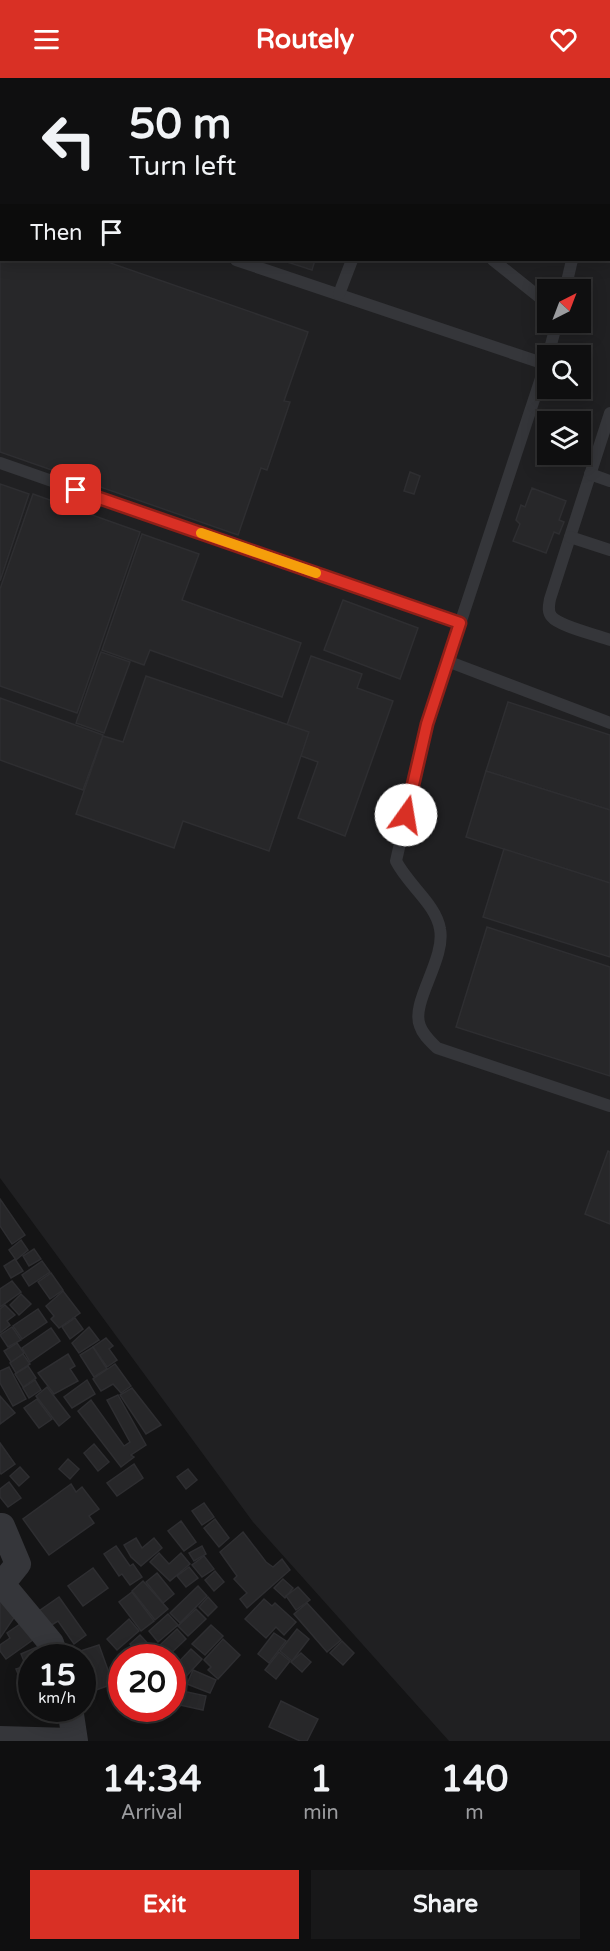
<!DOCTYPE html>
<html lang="en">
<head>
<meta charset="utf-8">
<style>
	:root { --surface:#0f0f10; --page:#181819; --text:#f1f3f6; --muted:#9b9c9f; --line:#2f2f30; --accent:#d93025 }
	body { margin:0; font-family:"Varela Round",sans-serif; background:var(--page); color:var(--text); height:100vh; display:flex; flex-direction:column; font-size:22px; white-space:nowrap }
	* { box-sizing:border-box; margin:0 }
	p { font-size:20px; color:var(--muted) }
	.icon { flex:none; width:33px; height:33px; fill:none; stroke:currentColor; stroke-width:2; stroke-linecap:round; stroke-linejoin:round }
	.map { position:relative; height:1663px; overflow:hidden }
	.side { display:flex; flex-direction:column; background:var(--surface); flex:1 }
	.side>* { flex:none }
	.top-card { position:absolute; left:0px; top:0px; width:610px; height:183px; box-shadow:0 3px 15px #0003,0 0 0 2px var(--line); background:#0f0f10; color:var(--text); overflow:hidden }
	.needle { width:39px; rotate:42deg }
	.controls { position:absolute; left:537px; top:201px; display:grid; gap:12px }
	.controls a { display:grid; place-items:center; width:54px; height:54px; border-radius:0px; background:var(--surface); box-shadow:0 3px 15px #0003,0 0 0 2px var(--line); font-size:30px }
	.speed { position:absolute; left:18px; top:1566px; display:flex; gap:12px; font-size:30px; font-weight:700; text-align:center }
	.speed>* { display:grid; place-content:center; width:78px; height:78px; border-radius:50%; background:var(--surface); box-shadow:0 3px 15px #0003,0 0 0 2px var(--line); line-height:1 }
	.speed small { font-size:15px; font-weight:400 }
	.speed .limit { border:9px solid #d22; background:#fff; color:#111 }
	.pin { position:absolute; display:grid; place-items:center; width:51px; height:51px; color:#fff; margin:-26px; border-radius:12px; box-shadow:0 3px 9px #0006 }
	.me { position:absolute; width:66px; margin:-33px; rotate:13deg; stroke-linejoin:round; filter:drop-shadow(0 0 4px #0008) }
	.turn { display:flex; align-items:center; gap:21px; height:126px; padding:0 30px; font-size:27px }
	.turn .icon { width:78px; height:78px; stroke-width:2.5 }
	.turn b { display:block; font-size:42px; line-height:51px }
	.then { display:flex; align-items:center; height:57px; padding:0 30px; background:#0003; gap:12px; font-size:22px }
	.eta { display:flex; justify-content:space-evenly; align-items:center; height:102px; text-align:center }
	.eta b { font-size:36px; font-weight:700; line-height:42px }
	.action { display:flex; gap:12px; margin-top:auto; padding:12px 30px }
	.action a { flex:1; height:69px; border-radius:0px; background:var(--accent); color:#fff; font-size:24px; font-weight:700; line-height:69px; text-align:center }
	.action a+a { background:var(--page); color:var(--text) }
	header { display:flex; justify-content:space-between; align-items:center; height:78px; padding:0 30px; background:var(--accent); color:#fff; font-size:27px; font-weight:700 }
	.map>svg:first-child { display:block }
	.built { fill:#202022; fill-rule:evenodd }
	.building { fill:#272729; stroke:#2e2e31; stroke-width:1.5 }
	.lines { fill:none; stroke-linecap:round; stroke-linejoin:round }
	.path { stroke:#3b3c40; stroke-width:4; stroke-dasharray:3 4.5; stroke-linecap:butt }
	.service { stroke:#35363a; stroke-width:12 }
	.minor { stroke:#35363a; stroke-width:26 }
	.route-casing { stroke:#8d1f18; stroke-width:15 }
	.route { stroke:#d93025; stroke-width:10 }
	.slow { stroke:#f59e0b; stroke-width:10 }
</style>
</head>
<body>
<header><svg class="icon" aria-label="menu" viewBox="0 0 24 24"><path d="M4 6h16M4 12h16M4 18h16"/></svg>Routely<svg class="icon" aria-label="heart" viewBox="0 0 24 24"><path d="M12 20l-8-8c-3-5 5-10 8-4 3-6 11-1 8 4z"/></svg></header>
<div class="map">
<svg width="610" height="1663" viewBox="0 0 610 1663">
	<rect width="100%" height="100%" fill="#141415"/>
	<!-- built -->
	<path class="built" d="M 0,0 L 610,0 L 610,1663 L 449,1663 L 253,1444 L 0,1100 ZM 2,2 L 609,2 L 609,182 L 2,182 ZM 548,212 L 580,212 L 580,244 L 548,244 ZM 548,278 L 580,278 L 580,310 L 548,310 ZM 548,344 L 580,344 L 580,376 L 548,376 Z"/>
	<!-- building -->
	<g class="building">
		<polygon points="36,0 114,0 35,2"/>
		<polygon points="137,0 203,0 137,2"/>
		<polygon points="0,146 2,182 102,182 308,254 284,323 290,324 267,392 261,390 238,457 0,374"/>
		<polygon points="281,182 315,182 312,192"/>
		<polygon points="410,394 420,398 414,416 404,413"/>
		<polygon points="0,406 29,416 0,503"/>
		<polygon points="532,410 566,423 559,442 564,444 559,456 554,454 546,475 513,463 520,446 516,442 521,427 525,429"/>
		<polygon points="33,416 140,454 77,635 0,608 0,511"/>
		<polygon points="142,456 199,476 182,522 301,565 282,619 150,572 144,587 102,572"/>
		<polygon points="343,522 418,550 400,601 324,572"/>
		<polygon points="101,574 130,584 104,655 76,645"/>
		<polygon points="311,578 362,596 357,610 393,623 345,758 298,740 318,684 279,670"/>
		<polygon points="146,598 309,654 269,773 183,743 174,770 76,736 103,658 123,664"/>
		<polygon points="0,620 103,657 83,712 0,682"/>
		<polygon points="508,624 610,657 610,732 486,693"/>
		<polygon points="486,693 610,732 610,805 466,759"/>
		<polygon points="504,771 610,805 610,879 483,839"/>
		<polygon points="487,849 610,889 610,998 456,949"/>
		<polygon points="608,1073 610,1074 610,1146 585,1136"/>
		<polygon points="0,1121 25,1157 12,1166 0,1148"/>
		<polygon points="21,1162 28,1172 16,1182 9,1172"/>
		<polygon points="34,1171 41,1181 29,1188 23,1178"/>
		<polygon points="15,1181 23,1193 11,1200 4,1188"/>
		<polygon points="42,1183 50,1194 29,1208 22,1197"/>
		<polygon points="51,1195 63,1212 50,1221 38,1204"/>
		<polygon points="12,1203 21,1214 0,1229 0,1211"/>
		<polygon points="63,1213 80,1235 59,1250 51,1241 54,1238 46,1228"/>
		<polygon points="21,1216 31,1226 19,1237 10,1227"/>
		<polygon points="5,1227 15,1237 7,1243 10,1247 0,1255 0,1231"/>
		<polygon points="38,1231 47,1244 22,1261 13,1248"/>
		<polygon points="75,1240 83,1251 70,1261 62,1249"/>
		<polygon points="12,1249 21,1262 8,1269 0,1257"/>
		<polygon points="89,1249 99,1262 79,1275 72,1265"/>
		<polygon points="51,1250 60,1263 30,1284 22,1270"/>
		<polygon points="106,1260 113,1268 109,1271 117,1282 107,1289 93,1269"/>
		<polygon points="17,1265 24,1275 11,1284 4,1273"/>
		<polygon points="93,1269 107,1291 94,1299 80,1277"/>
		<polygon points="23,1276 30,1286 16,1295 10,1285"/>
		<polygon points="68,1276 75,1288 70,1291 78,1303 54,1316 38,1295"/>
		<polygon points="115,1286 131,1308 121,1315 113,1306 101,1313 93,1301"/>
		<polygon points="28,1288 36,1300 23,1309 15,1296"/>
		<polygon points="9,1289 26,1321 13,1328 0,1305 0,1293"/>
		<polygon points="35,1302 41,1312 29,1320 23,1310"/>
		<polygon points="87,1302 95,1316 72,1330 64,1319"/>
		<polygon points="47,1309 70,1339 59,1348 36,1318"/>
		<polygon points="132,1310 161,1347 146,1356 120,1317"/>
		<polygon points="118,1317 146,1367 131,1377 134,1379 121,1389 78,1333 91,1322 124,1368 130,1364 107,1322"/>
		<polygon points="0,1318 15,1335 0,1346"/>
		<polygon points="37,1321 52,1341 39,1350 24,1330"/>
		<polygon points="0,1365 15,1386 1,1396 0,1395"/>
		<polygon points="94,1366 109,1384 98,1393 84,1375"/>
		<polygon points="68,1381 79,1391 70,1401 59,1391"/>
		<polygon points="134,1386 143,1400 117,1418 107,1405"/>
		<polygon points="20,1389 29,1399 19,1408 10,1398"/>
		<polygon points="188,1391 197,1402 186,1411 177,1399"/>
		<polygon points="9,1404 21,1420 8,1429 0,1419 0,1411"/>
		<polygon points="71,1406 76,1414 82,1409 99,1431 89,1438 94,1445 49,1477 23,1441"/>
		<polygon points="204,1425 214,1439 202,1447 192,1433"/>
		<polygon points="215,1441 229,1460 219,1469 204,1450"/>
		<polygon points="181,1443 196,1464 184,1473 168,1453"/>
		<polygon points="243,1454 266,1484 273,1489 282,1481 290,1492 247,1530 240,1521 247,1515 234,1501 237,1498 220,1474"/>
		<polygon points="136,1460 142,1470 154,1460 162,1470 141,1488 131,1479 124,1467"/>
		<polygon points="116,1468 130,1488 133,1486 142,1499 130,1507 122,1496 119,1498 104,1476"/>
		<polygon points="202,1468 206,1476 194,1483 189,1475"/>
		<polygon points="159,1475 169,1486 181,1475 190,1486 170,1503 150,1484"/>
		<polygon points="204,1478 214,1491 202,1499 192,1487"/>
		<polygon points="189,1489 198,1500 186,1509 177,1498"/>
		<polygon points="93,1490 108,1510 83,1528 68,1508"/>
		<polygon points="215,1493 224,1504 214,1513 205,1502"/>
		<polygon points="157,1495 174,1516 163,1525 146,1504"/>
		<polygon points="283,1501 293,1510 285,1520 274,1510"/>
		<polygon points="143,1503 168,1531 155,1542 132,1513"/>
		<polygon points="198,1508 207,1518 180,1545 170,1535"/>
		<polygon points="298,1509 310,1522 296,1532 286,1518"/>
		<polygon points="132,1514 154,1543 141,1553 119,1524"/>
		<polygon points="0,1517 20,1531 0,1560"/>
		<polygon points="59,1519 86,1557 74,1566 58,1543 50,1548 39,1533"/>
		<polygon points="208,1519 217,1529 208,1538 199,1529"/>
		<polygon points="264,1521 272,1528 275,1525 296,1544 284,1557 276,1549 266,1560 245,1541"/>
		<polygon points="307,1525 341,1562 327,1574 294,1536"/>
		<polygon points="196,1531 206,1541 188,1558 178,1548"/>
		<polygon points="168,1536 178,1547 158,1564 149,1553"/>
		<polygon points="129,1541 139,1553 117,1572 107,1561"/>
		<polygon points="23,1544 34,1561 6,1581 0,1573 0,1567 10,1560 7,1555"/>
		<polygon points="211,1547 223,1558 205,1577 192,1566"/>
		<polygon points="177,1551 186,1561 167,1579 158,1569"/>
		<polygon points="297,1551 309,1561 292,1583 280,1573"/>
		<polygon points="274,1555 286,1563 269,1585 258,1576"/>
		<polygon points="140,1557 152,1570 142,1579 130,1566"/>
		<polygon points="223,1561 240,1577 218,1601 208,1592 211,1589 204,1582"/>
		<polygon points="342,1563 354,1575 343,1587 330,1575"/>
		<polygon points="99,1567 113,1606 82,1617 82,1580 72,1580 71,1576"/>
		<polygon points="37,1569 41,1580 32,1580 32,1629 26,1630 24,1610 16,1591 26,1588 21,1576"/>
		<polygon points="191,1571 202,1581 181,1604 172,1595 172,1591"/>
		<polygon points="279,1574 290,1583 276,1601 265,1592"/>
		<polygon points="301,1575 311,1584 302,1594 291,1584"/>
		<polygon points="193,1592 216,1602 210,1615 187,1606"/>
		<polygon points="178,1612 206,1618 203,1632 175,1626"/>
		<polygon points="281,1623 318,1641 307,1663 300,1663 269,1649"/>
	</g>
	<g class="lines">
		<!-- path -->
		<g class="path">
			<polyline points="562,0 563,2"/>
			<polyline points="609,55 610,56"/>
		</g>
		<!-- service -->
		<g class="service">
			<polyline points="450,0 451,2"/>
			<polyline points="0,2 1,0"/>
			<polyline points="410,2 411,0"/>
			<polyline points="0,100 2,100"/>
			<polyline points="236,182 545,286"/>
			<polyline points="493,182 548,226"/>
			<polyline points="565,212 572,182"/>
			<polyline points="339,216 352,182"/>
			<polyline points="548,278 557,244"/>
			<path d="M 548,279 L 427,646 L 396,783 C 408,807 436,826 440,851 C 446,881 410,925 420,948 C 423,957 430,963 437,970 L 610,1028"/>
			<path d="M 610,335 L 550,521 C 549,527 547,534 552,539 C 559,548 597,557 610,562"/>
			<polyline points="0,385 460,545"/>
			<polyline points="590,396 610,403"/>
			<polyline points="570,459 610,472"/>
			<polyline points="447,583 610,645"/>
		</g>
		<!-- minor -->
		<g class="minor">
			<polyline points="2,1448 18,1486 2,1506 51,1565 56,1580"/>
			<polyline points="70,1630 75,1663"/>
			<polyline points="0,1661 72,1663"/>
		</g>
	</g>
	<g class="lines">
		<!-- route casing -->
		<g class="route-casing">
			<polyline id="route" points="76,412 460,545 427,646 406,737"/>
		</g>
		<!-- route -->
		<use href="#route" class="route"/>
		<!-- slow -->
		<polyline class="slow" points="201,455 316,495"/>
	</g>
</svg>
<div class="controls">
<a><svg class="needle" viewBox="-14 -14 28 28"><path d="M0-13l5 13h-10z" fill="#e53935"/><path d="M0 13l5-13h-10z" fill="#9b9c9f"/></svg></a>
<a><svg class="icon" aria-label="search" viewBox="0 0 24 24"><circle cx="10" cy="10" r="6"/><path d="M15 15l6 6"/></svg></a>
<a><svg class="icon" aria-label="layers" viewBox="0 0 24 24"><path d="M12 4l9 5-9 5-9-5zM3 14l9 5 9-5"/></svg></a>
</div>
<div class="speed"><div>15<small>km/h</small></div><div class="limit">20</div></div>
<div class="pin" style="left:76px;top:412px;background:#d93025"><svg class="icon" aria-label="arrive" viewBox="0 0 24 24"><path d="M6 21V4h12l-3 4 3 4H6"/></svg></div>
<svg class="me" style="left:406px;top:737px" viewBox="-20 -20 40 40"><circle r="19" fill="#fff"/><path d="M0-13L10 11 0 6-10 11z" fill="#d93025"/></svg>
<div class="top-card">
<div class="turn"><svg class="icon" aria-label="left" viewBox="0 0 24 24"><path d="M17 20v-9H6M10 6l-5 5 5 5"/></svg><div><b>50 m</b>Turn left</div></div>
<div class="then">Then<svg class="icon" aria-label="arrive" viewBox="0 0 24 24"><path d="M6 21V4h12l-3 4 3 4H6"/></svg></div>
</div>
</div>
<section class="side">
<div class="eta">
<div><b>14:34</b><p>Arrival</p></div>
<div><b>1</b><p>min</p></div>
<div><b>140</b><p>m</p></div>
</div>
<div class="action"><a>Exit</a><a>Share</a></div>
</section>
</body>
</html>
